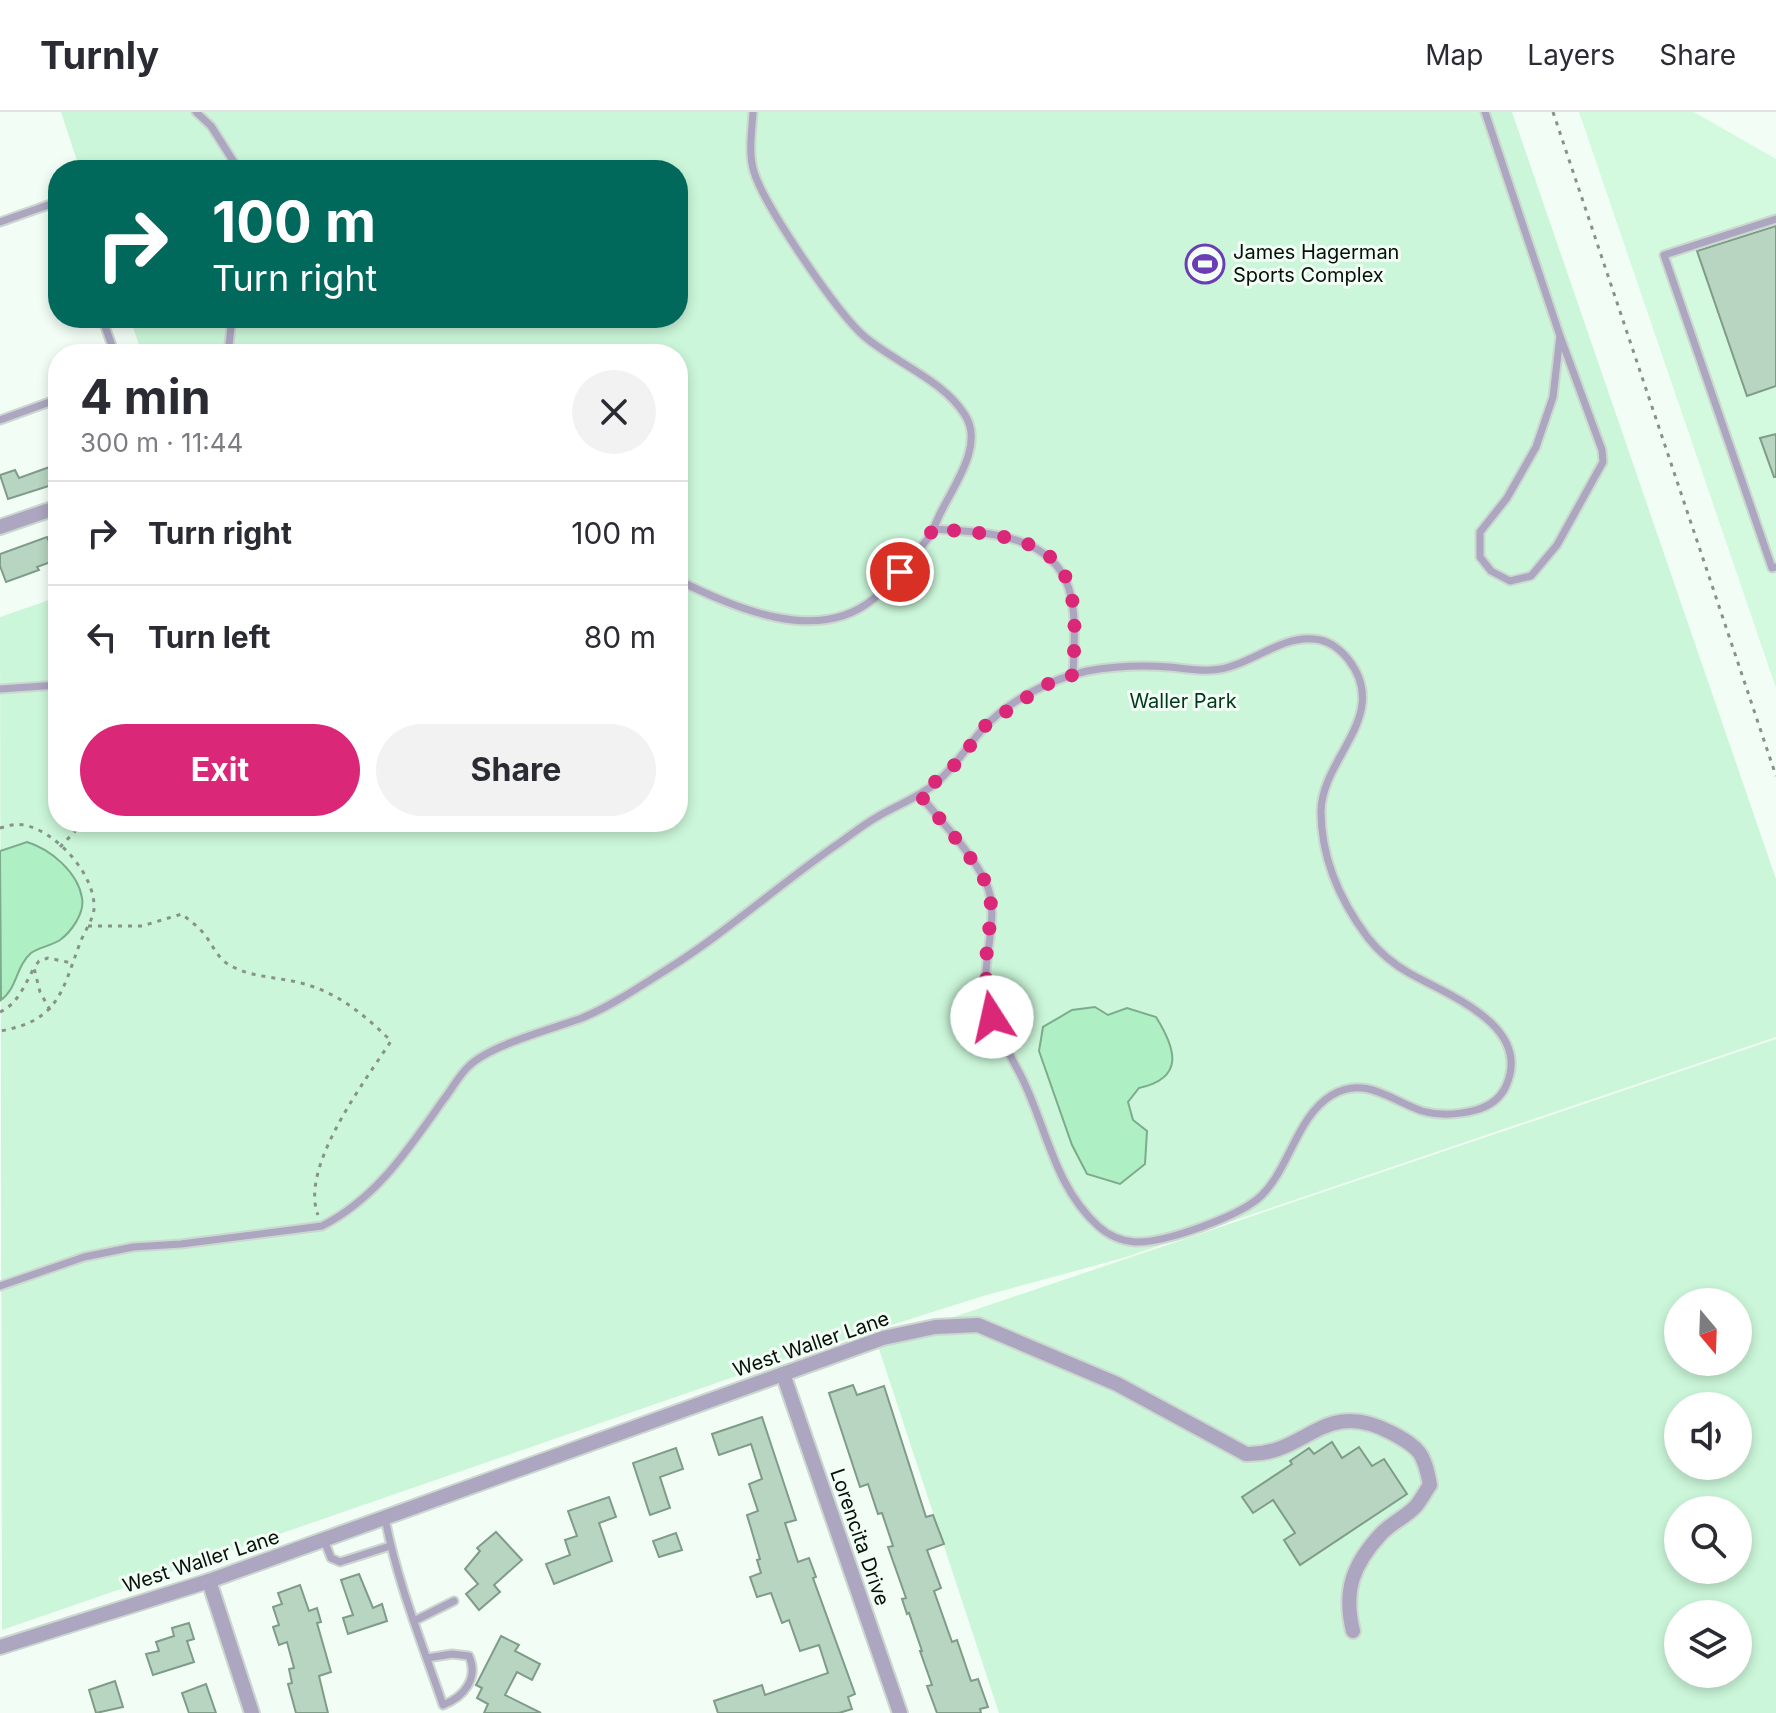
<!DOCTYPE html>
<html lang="en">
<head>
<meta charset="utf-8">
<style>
	:root { --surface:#fff; --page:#f2f2f3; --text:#2b2b33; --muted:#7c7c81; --line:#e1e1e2; --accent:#db2777 }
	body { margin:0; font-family:Inter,sans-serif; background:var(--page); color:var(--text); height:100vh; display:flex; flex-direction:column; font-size:30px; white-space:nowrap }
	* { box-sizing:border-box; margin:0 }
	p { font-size:26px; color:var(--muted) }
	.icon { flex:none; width:44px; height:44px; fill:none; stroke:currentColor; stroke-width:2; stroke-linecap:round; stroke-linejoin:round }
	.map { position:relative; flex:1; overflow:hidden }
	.details { position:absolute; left:48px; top:232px; width:640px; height:488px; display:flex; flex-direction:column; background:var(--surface); border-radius:32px; box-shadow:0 4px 12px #0003 }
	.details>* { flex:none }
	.banner { position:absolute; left:48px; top:48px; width:640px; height:168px; border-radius:32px; box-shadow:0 4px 12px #0003; background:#00695c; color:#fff; overflow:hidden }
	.needle { width:52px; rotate:161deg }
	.controls { position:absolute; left:1664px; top:1176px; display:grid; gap:16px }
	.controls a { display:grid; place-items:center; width:88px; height:88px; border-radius:50%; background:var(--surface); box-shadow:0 4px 12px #0003; font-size:40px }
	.pin { position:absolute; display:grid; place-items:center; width:68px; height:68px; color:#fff; margin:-34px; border:4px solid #fff; border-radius:50%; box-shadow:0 2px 8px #0007 }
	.me { position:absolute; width:88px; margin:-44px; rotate:350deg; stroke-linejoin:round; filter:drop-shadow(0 0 6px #0008) }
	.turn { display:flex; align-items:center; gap:28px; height:168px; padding:0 32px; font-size:36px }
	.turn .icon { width:104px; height:104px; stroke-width:2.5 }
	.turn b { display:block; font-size:56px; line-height:68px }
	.round { display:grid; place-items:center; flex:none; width:84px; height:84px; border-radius:42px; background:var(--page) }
	.head { display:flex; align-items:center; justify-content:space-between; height:136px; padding:0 32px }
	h1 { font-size:48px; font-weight:700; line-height:60px }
	.cta { display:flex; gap:16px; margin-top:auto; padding:16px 32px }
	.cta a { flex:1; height:92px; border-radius:48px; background:var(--accent); color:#fff; font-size:32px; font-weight:700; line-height:92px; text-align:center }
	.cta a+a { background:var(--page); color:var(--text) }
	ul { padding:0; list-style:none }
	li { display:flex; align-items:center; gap:24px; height:104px; padding:0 32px; border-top:2px solid var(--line) }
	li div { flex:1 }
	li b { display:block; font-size:30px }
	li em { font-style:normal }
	header { display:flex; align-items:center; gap:48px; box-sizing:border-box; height:112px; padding:0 40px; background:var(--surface); border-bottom:2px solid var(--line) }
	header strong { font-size:38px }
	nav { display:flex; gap:44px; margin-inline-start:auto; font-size:28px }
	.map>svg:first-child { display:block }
	.built { fill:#d3f9df }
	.green { fill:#cbf6d9; fill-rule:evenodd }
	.water { fill:#aeefc4; stroke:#7cac8c; stroke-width:2 }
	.building { fill:#b7d5c0; stroke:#7f9c88; stroke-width:2 }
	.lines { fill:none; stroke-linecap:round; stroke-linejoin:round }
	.lane-casing { stroke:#ccd8cf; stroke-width:11 }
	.street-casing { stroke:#ccd8cf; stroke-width:18 }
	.path { stroke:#87928a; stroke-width:3; stroke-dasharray:4 6; stroke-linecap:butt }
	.lane { stroke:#aca6c1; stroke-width:7 }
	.street { stroke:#aca6c1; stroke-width:14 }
	.route { stroke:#db2777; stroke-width:14; stroke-dasharray:0 25.2 }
	.labels { text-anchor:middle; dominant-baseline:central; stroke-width:6; stroke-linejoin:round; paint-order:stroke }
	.poi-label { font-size:20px; fill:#061009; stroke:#f2fef5; text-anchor:start }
	.park-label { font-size:20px; fill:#01371c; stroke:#f2fef5 }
	.street-label { font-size:20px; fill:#061009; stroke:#f2fef5 }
</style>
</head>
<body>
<header>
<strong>Turnly</strong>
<nav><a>Map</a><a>Layers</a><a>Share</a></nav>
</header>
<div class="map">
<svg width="1776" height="1601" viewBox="0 0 1776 1601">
	<rect width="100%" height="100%" fill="#f2fef5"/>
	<!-- built -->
	<polygon class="built" points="1579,0 1694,0 1776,47 1776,576"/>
	<!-- green -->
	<g class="green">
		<polygon points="61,0 1512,0 1776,767 1776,925 1123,1146 983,1184 797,1243 2,1518 0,505 58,485 58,710 678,710 678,242 142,242 130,206 678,206 678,58 80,58"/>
		<path d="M 1776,927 L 1776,1601 L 999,1601 L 877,1231 ZM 1678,1190 L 1738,1190 L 1738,1250 L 1678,1250 ZM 1678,1294 L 1738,1294 L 1738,1354 L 1678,1354 ZM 1678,1398 L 1738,1398 L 1738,1458 L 1678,1458 ZM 1678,1502 L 1738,1502 L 1738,1562 L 1678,1562 Z"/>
	</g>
	<!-- water -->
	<g class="water">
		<path d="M 27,730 C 50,737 78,760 82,786 C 85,801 71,820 60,828 C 51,834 39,835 31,841 C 16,854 17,877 1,888 L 0,739 Z"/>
		<path d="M 1095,895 L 1108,903 L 1127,896 L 1156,905 C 1176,937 1185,966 1139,976 L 1128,990 L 1133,1008 L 1147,1019 L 1145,1052 L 1120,1072 L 1087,1062 L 1072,1033 L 1039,939 L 1043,915 L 1072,898 Z"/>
	</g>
	<!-- building -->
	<g class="building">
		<polygon points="1776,114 1776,274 1747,284 1697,139"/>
		<polygon points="1776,322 1776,365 1774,365 1760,326"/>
		<polygon points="58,352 58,371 8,387 0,363 15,358 19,366"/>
		<polygon points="47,425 56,448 37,455 39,458 6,470 0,454 0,442"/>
		<polygon points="853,1273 857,1283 884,1274 926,1405 933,1403 944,1432 927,1438 941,1476 934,1479 952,1530 957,1528 971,1569 978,1567 988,1595 980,1597 981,1601 937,1601 927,1574 932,1573 920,1539 922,1539 909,1501 907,1502 902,1487 906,1486 888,1435 893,1434 882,1401 878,1402 868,1372 860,1375 829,1281"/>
		<polygon points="762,1305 796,1408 785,1411 798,1450 809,1446 816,1465 813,1466 855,1582 848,1585 852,1597 839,1601 718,1601 714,1589 762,1573 765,1583 828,1561 819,1533 800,1539 789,1508 782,1511 771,1481 757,1485 750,1465 761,1461 757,1448 760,1447 747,1403 758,1399 749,1372 762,1367 751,1332 719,1343 712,1322"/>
		<polygon points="1332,1330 1342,1346 1359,1335 1372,1354 1384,1347 1407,1382 1300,1453 1284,1428 1295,1421 1273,1388 1253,1401 1242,1385 1292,1352 1290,1349 1309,1336 1314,1342"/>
		<polygon points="676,1336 683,1357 660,1365 670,1396 650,1403 633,1351"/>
		<polygon points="609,1385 616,1405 599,1411 612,1449 554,1472 546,1452 570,1443 565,1428 577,1424 568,1399"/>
		<polygon points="496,1420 522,1448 494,1473 500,1480 479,1498 466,1482 478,1472 465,1457 480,1439 477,1436"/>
		<polygon points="676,1421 682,1438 659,1445 653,1429"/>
		<polygon points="359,1462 373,1496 382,1492 387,1509 348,1522 343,1506 353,1503 341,1468"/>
		<polygon points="300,1473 309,1499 317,1496 321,1510 317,1511 331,1560 319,1564 328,1601 296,1601 288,1572 292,1571 289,1557 294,1556 287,1530 279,1533 273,1515 279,1513 273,1495 282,1492 278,1481"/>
		<polygon points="189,1511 194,1527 187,1529 194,1550 153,1563 146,1542 159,1539 156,1530 174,1524 172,1516"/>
		<polygon points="501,1524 519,1533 515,1539 540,1552 532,1568 517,1560 505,1583 541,1601 484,1601 488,1592 477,1586 482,1576 476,1573"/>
		<polygon points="115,1569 123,1595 96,1601 89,1578"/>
		<polygon points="206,1572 216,1601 189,1601 182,1581"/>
	</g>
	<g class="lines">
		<!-- lane casing -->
		<g class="lane-casing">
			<g id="lane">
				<polyline points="196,0 211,14 239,58"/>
				<polyline points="1485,0 1560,224 1602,338 1603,350 1557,433 1531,464 1510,469 1491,459 1480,445 1480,420 1507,386 1536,335 1553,285 1560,224"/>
				<polyline points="1776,107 1664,143 1772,456 1776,455"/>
				<polyline points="0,110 51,92 58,92"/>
				<polyline points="102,206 115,242"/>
				<polyline points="228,242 232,206"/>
				<polyline points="0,308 58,287"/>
				<path d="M 933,417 C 982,420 1052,421 1069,477 C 1077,503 1074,536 1073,563"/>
				<path d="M 678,468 C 733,495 816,533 872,488 C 889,475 899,460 913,444 C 918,438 924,432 929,425 C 934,417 937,407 942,398 C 955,372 984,332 965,303 C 943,268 896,251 865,225 C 838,202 765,95 754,60 C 748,41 752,19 753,0"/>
				<polyline points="0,577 58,573"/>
				<path d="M 0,1174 L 84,1145 L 133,1135 L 181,1132 L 322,1114 C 377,1086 409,1036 444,987 C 452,977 459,963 469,954 C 490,933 552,917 582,906 C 611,894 639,875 666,858 C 724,822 775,776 832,736 C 847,726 861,714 877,705 C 897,693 918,686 936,671 C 954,656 966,636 981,619 C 1006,590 1050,567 1087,559 C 1115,554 1142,553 1169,555 C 1183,556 1197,559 1211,558 C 1247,557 1279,523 1314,527 C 1328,528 1339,536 1348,547 C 1392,603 1322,645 1321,699 C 1321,746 1341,790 1368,826 C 1380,841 1393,852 1409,861 C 1448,883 1533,914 1506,974 C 1500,987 1490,994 1476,998 C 1457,1003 1440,1004 1422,999 C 1392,989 1365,963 1332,983 C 1297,1004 1290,1055 1262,1083 C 1241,1104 1165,1131 1135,1130 C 1120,1129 1108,1123 1098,1114 C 1055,1075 1047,1018 1023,968 C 1009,940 991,913 986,880 C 982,846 1001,803 986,771 C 971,739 942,711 920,683"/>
				<path d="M 385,1406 C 397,1470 422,1531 443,1593 C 464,1585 479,1566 469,1544 L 452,1542 L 427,1546"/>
				<polyline points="324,1428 331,1446 340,1450 390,1434"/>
				<polyline points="414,1509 454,1489"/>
			</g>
		</g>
		<!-- street casing -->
		<g class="street-casing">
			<g id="street">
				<polyline points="0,415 58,395"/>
				<polyline points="783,1262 900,1601"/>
				<polyline points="209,1469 252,1601"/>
				<path d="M 0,1535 L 209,1469 L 883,1226 L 935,1215 L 978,1213 L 1117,1272 L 1246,1342 C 1307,1344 1323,1284 1392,1321 C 1420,1336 1424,1341 1430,1373 C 1425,1380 1421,1388 1416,1394 C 1406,1405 1391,1411 1381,1422 C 1353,1452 1343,1479 1353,1519"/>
			</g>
		</g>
		<!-- path -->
		<g class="path">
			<polyline points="1553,0 1776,664"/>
			<path d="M 0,716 C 8,714 15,711 24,713 C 56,719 96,763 94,797 C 93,808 84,820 80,831 C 62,879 59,909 0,919"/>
			<polyline points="60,735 84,710"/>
			<path d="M 88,814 L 142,814 L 182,802 C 190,809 199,815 205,823 C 214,835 218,848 233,855 C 257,867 286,865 311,874 C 342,884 368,906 391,929 C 366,968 299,1055 318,1103"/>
			<polyline points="50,898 40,880 34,856 39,849 48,846 72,851"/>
			<path d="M 0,900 C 18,892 25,872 34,856"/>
		</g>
		<!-- lane -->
		<use href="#lane" class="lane"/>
		<!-- street -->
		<use href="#street" class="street"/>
	</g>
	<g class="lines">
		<!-- route -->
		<path class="route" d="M 900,460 L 928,426 L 933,417 C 971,420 1041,421 1063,460 C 1079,489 1074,531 1073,563 L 1045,573 L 985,614 L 958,650 L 920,683 C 937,704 984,757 989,780 C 994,799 988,819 987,837 C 985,861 986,882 992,905"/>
	</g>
	<!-- icons -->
	<defs>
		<g id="stadium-ring" transform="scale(2)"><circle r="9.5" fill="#f2fef5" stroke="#6b3db5" stroke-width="1.5"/><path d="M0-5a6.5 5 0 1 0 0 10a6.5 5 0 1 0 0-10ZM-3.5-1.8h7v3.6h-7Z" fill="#6b3db5"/></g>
	</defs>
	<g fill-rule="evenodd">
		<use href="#stadium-ring" x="1205" y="152"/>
	</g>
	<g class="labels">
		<!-- poi labels -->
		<g class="poi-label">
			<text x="1233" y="140">James Hagerman<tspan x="1233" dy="23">Sports Complex</tspan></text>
		</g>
		<!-- park labels -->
		<g class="park-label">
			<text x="1183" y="589">Waller Park</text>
		</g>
		<!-- street labels -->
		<g class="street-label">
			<text transform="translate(811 1232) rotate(-19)">West Waller Lane</text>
			<text transform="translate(860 1425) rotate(71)">Lorencita Drive</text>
			<text transform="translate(201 1449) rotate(-18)">West Waller Lane</text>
		</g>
	</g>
</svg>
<div class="controls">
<a><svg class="needle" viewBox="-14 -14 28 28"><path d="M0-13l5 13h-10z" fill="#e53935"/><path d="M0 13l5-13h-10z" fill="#7c7c81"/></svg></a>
<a><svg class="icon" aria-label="sound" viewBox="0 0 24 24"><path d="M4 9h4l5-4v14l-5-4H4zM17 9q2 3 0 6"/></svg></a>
<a><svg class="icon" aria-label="search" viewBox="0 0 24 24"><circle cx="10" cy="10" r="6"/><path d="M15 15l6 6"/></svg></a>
<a><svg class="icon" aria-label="layers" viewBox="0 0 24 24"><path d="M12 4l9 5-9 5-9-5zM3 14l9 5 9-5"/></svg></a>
</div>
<div class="pin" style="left:900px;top:460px;background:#d93025"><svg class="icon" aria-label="arrive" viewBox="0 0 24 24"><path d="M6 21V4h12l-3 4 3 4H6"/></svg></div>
<svg class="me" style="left:992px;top:905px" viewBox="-20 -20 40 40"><circle r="19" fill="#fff"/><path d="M0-13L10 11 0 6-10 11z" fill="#db2777"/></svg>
<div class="banner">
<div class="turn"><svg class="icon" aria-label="right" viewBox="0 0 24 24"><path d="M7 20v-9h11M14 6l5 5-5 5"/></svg><div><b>100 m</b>Turn right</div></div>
</div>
<section class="details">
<div class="head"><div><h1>4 min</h1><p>300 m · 11:44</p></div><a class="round"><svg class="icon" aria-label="close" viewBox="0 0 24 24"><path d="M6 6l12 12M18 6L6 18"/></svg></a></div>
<ul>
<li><svg class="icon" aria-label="right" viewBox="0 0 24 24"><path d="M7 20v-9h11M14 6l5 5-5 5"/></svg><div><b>Turn right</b></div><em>100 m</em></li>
<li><svg class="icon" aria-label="left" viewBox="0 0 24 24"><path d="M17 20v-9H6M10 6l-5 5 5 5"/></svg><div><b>Turn left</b></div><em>80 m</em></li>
</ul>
<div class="cta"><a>Exit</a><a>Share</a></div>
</section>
</div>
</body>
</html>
